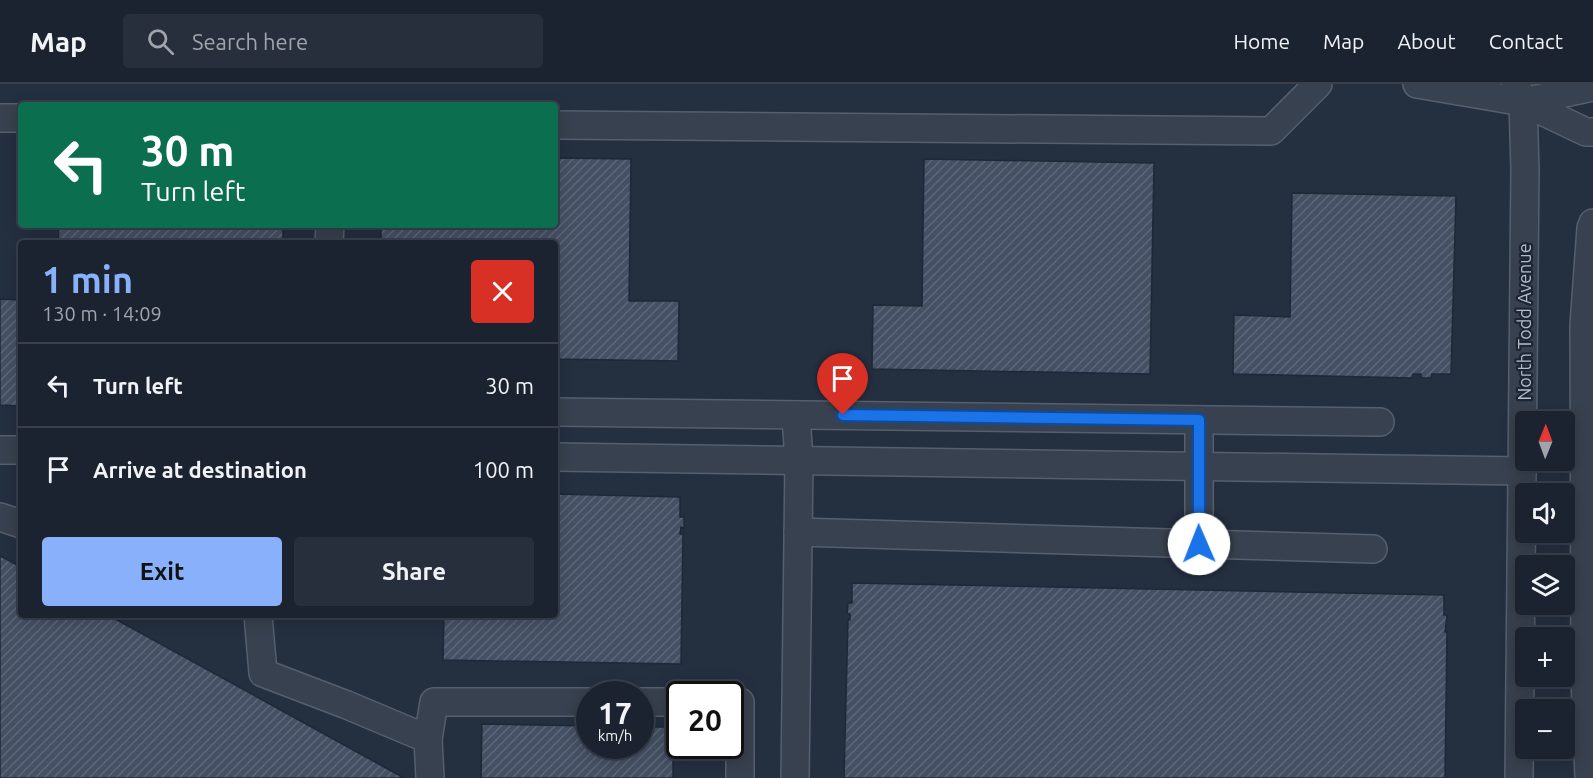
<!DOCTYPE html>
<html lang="en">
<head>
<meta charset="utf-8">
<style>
	:root { --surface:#1b2330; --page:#282f3c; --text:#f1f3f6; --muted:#a0a4ab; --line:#39404c; --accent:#88b0fb }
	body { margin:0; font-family:Ubuntu,sans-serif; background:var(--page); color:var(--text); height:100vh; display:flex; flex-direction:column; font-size:22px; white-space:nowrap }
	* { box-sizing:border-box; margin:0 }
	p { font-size:20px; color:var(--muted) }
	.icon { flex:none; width:33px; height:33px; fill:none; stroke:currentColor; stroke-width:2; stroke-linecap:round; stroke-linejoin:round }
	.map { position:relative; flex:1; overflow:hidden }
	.side { position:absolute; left:18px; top:156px; width:540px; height:378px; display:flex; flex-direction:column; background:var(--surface); border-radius:6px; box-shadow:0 3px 15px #0003,0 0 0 2px var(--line) }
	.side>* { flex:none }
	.banner { position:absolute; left:18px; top:18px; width:540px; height:126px; border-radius:6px; box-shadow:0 3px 15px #0003,0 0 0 2px var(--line); background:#0b6e4f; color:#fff; overflow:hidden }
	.needle { width:39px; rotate:1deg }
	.buttons { position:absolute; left:1515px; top:327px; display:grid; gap:12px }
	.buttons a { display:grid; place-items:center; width:60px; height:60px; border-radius:6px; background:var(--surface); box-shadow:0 3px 15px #0003,0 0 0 2px var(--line); font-size:30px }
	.speed { position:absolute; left:576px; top:597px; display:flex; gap:12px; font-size:30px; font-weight:700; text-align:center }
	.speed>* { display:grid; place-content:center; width:78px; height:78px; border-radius:50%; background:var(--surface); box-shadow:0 3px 15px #0003,0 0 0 2px var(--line); line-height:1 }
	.speed small { font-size:15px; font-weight:400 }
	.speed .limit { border:3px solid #111; border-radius:9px; background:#fff; color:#111 }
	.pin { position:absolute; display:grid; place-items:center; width:51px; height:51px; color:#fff; margin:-62px -26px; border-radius:50% 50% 50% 0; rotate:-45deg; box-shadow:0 0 6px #0007 }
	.pin .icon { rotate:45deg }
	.me { position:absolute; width:66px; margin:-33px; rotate:359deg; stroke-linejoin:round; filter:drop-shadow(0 0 4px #0008) }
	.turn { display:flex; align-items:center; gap:21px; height:126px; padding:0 24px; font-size:27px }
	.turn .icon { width:78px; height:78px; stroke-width:2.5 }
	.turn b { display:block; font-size:42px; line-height:51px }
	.round { display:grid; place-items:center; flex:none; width:63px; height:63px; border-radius:6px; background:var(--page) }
	.head { display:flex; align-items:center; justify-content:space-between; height:102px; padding:0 24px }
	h1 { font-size:36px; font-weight:700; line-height:45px; color:var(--accent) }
	.button { display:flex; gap:12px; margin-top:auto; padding:12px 24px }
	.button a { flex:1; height:69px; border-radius:6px; background:var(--accent); color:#111; font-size:24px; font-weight:700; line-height:69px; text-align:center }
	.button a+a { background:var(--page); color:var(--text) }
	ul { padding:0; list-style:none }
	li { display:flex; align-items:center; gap:18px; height:84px; padding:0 24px; border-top:2px solid var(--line) }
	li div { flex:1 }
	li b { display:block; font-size:22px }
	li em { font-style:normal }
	header { display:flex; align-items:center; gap:36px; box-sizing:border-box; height:84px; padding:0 30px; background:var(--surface); border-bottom:2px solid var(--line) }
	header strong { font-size:28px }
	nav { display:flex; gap:33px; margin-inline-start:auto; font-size:21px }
	.search { width:420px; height:54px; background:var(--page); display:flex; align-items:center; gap:15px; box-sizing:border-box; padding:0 21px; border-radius:6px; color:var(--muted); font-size:22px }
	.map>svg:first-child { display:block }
	.building { fill:url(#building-hatch); stroke:#1f2836; stroke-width:1.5 }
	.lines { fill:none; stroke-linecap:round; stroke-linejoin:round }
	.minor-casing { stroke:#565f6d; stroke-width:30 }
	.minor { stroke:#38414f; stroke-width:27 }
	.route-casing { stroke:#114b97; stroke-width:15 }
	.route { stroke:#1a73e8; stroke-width:10 }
	.labels { text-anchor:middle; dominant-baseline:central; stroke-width:4.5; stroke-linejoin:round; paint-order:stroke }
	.street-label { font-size:18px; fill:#b4bcca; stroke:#1d2634 }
</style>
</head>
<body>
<header>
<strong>Map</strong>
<div class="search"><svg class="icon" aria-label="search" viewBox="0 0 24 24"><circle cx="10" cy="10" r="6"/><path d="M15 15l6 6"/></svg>Search here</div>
<nav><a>Home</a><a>Map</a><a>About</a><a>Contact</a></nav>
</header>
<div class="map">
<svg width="1593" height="694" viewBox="0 0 1593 694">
	<defs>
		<pattern id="building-hatch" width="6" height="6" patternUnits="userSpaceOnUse" patternTransform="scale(1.5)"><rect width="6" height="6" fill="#455064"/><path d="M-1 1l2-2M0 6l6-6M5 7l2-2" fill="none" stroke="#5d6779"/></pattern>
	</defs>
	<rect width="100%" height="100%" fill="#242f40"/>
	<!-- building -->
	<g class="building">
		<polygon points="555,74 631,75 629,217 679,217 678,277 555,275 555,159 381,159 381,141 555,141"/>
		<polygon points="924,75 1154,79 1150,290 872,285 873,221 922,222"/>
		<polygon points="1292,109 1456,112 1451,290 1432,290 1431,294 1421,294 1421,290 1413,290 1412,294 1233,290 1234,231 1290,233"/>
		<polygon points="59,141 283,141 283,159 58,159"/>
		<polygon points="0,215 21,216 21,322 0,321"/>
		<polygon points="555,410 680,413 680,433 684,433 684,444 681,443 680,450 683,450 681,580 443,576 444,531 555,531"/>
		<polygon points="0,472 21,483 21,531 108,531 404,694 0,694"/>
		<polygon points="852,499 1444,511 1444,531 1447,531 1445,548 1447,548 1445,694 844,694 848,536 850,536 850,530 847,529 848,519 852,519"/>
		<polygon points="482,640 590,642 590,662 640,662 640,643 673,643 673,694 481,694"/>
	</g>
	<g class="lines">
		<!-- minor casing -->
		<g class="minor-casing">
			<g id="minor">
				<polyline points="1417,0 1523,18 1586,48 1593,48"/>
				<polyline points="1516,0 1523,18 1525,86 1519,694"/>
				<polyline points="1523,18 1593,3"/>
				<polyline points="0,34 21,34"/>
				<polyline points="555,41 1271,47 1318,0"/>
				<polyline points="329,159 330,141"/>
				<polyline points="555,328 1380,338"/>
				<polyline points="0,366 21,366"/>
				<polyline points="555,373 1522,387"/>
				<polyline points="0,433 21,440"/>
				<polyline points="798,448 1373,465"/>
				<polyline points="1199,460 1199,336"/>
				<polyline points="258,531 263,589 347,621 428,655 430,694"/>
				<polyline points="640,618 680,618"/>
				<polyline points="730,618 740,618 740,694"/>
				<polyline points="428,655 434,618 590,618"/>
				<polyline points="795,694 799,377 796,331"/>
				<polyline points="1589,694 1585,595 1584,241 1591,144 1593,139"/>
			</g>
		</g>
		<!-- minor -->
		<use href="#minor" class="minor"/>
	</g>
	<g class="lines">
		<!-- route casing -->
		<g class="route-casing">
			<polyline id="route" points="843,331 1199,336 1199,460"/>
		</g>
		<!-- route -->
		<use href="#route" class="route"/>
	</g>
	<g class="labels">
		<!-- street labels -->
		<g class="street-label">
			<text transform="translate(1524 238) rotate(-90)">North Todd Avenue</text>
		</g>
	</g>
</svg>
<div class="buttons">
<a><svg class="needle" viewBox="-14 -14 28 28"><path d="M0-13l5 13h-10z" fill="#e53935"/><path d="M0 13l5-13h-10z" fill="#a0a4ab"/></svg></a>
<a><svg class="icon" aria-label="sound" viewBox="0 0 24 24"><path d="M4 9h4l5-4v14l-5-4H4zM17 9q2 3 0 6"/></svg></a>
<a><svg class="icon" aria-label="layers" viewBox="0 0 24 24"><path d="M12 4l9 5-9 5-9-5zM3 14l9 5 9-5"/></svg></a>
<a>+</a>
<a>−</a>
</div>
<div class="speed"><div>17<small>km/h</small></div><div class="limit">20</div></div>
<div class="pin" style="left:843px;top:331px;background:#d93025"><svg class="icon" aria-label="arrive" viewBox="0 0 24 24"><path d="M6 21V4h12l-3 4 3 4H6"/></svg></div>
<svg class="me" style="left:1199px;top:460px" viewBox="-20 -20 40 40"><circle r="19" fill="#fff"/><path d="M0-13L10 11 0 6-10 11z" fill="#1a73e8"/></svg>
<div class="banner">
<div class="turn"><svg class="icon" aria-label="left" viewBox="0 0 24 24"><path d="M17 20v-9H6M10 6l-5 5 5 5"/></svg><div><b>30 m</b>Turn left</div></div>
</div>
<section class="side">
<div class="head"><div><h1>1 min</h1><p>130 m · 14:09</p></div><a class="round" style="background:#d93025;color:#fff"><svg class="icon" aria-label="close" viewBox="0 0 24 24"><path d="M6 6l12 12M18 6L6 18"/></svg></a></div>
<ul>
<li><svg class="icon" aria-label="left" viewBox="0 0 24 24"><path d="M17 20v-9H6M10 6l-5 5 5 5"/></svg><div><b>Turn left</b></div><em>30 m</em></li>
<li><svg class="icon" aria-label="arrive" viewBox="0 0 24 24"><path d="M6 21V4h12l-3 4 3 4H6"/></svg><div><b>Arrive at destination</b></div><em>100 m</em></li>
</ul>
<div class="button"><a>Exit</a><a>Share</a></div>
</section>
</div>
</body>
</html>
